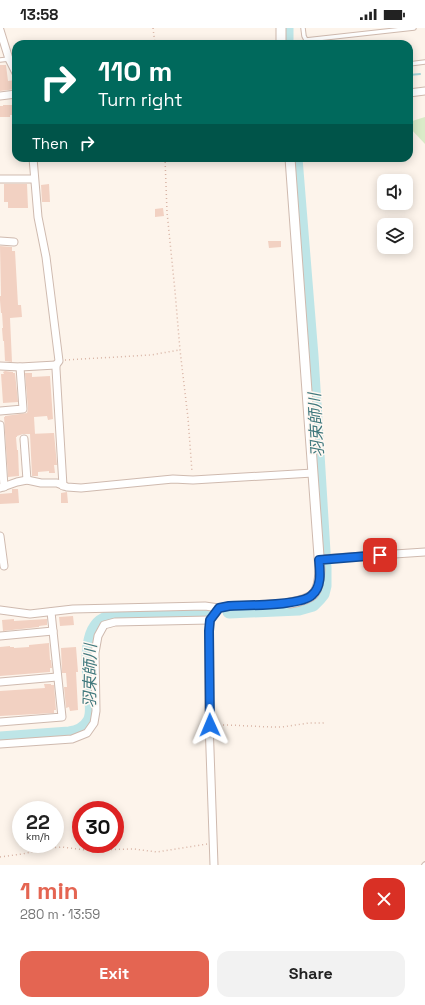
<!DOCTYPE html>
<html lang="en">
<head>
<meta charset="utf-8">
<style>
	:root { --surface:#fff; --page:#f2f2f2; --text:#222; --muted:#767676; --accent:#e46552 }
	body { margin:0; font-family:"Space Grotesk","Noto Sans JP",sans-serif; background:var(--page); color:var(--text); height:100vh; display:flex; flex-direction:column; font-size:15px; white-space:nowrap }
	* { box-sizing:border-box; margin:0 }
	p { font-size:13px; color:var(--muted) }
	.icon { flex:none; width:22px; height:22px; fill:none; stroke:currentColor; stroke-width:2; stroke-linecap:round; stroke-linejoin:round }
	.map { position:relative; height:837px; overflow:hidden }
	.sheet { display:flex; flex-direction:column; background:var(--surface); flex:1 }
	.sheet>* { flex:none }
	.guide { position:absolute; left:12px; top:12px; width:401px; height:122px; border-radius:12px; box-shadow:0 2px 10px #0003; background:#00695c; color:#fff; overflow:hidden }
	.controls { position:absolute; left:377px; top:146px; display:grid; gap:8px }
	.controls a { display:grid; place-items:center; width:36px; height:36px; border-radius:8px; background:var(--surface); box-shadow:0 2px 10px #0003; font-size:20px }
	.speed { position:absolute; left:12px; top:773px; display:flex; gap:8px; font-size:20px; font-weight:700; text-align:center }
	.speed>* { display:grid; place-content:center; width:52px; height:52px; border-radius:50%; background:var(--surface); box-shadow:0 2px 10px #0003; line-height:1 }
	.speed small { font-size:10px; font-weight:400 }
	.speed .limit { border:6px solid #d22; background:#fff; color:#111 }
	.pin { position:absolute; display:grid; place-items:center; width:34px; height:34px; color:#fff; margin:-17px; border-radius:8px; box-shadow:0 2px 6px #0006 }
	.me { position:absolute; width:44px; margin:-22px; rotate:359deg; stroke-linejoin:round; filter:drop-shadow(0 0 3px #0008) }
	.turn { display:flex; align-items:center; gap:14px; height:84px; padding:0 20px; font-size:18px }
	.turn .icon { width:52px; height:52px; stroke-width:2.5 }
	.turn b { display:block; font-size:28px; line-height:34px }
	.then { display:flex; align-items:center; height:38px; padding:0 20px; background:#0003; gap:8px; font-size:15px }
	.round { display:grid; place-items:center; flex:none; width:42px; height:42px; border-radius:12px; background:var(--page) }
	.summary { display:flex; align-items:center; justify-content:space-between; height:68px; padding:0 20px }
	h1 { font-size:24px; font-weight:700; line-height:30px; color:var(--accent) }
	.button { display:flex; gap:8px; margin-top:auto; padding:8px 20px }
	.button a { flex:1; height:46px; border-radius:12px; background:var(--accent); color:#fff; font-size:16px; font-weight:700; line-height:46px; text-align:center }
	.button a+a { background:var(--page); color:var(--text) }
	.status { display:flex; justify-content:space-between; align-items:center; height:28px; padding:0 20px; background:var(--surface); direction:ltr }
	.status svg { height:11px; fill:currentColor }
	.map>svg:first-child { display:block }
	.green { fill:#daebc8 }
	.lines { fill:none; stroke-linecap:round; stroke-linejoin:round }
	.stream { stroke:#a5d5d9; stroke-width:2 }
	.river { stroke:#bee5e7; stroke-width:13 }
	.building { fill:#f2d1c2 }
	.service-casing { stroke:#cfbaaf; stroke-width:5.5 }
	.minor-casing { stroke:#cfbaaf; stroke-width:9 }
	.tertiary-casing { stroke:#cfbaaf; stroke-width:11 }
	.path { stroke:#d8b4a5; stroke-width:1.5; stroke-dasharray:1 3; stroke-linecap:butt }
	.service { stroke:#fff; stroke-width:3.5 }
	.minor { stroke:#fff; stroke-width:7 }
	.tertiary { stroke:#fff; stroke-width:9 }
	.route-casing { stroke:#114b97; stroke-width:10 }
	.route { stroke:#1a73e8; stroke-width:7 }
	.labels { text-anchor:middle; dominant-baseline:central; stroke-width:3; stroke-linejoin:round; paint-order:stroke }
	.water-label { font-size:16px; font-style:italic; fill:#40787d; stroke:#fff8f2 }
</style>
</head>
<body>
<div class="status"><b>13:58</b><svg viewBox="0 0 49 12"><path d="M0 12V9h3v3zM5 12V6h3v6zM10 12V3h3v9zM15 12V0h3v12zM26 1h20v11H26zM47 4h2v5h-2z"/></svg></div>
<div class="map">
<svg width="425" height="837" viewBox="0 0 425 837">
	<rect width="100%" height="100%" fill="#fdf4eb"/>
	<!-- green -->
	<polygon class="green" points="425,89 425,116 409,99 409,94"/>
	<g class="lines">
		<!-- stream -->
		<polyline class="stream" points="409,47 420,46"/>
		<!-- river -->
		<g class="river">
			<polyline points="287,0 287,16"/>
			<polyline points="229,584 299,581 313,577 319,571 323,566 325,558 325,540 312,328 296,130"/>
			<path d="M 0,710 L 69,705 C 77,704 85,700 89,693 C 93,686 91,678 91,672 C 89,651 81,602 104,591 C 106,590 110,589 113,588 L 204,585"/>
		</g>
	</g>
	<!-- building -->
	<g class="building">
		<polygon points="0,37 6,37 8,53 15,52 15,55 16,55 16,61 0,63"/>
		<polygon points="3,77 16,77 16,87 10,87 10,89 0,89 0,78 3,78"/>
		<polygon points="4,156 27,156 28,180 8,180 8,174 4,174"/>
		<polygon points="49,156 50,174 42,174 41,157"/>
		<polygon points="163,180 164,188 155,189 155,181"/>
		<polygon points="268,213 281,213 281,219 269,220"/>
		<polygon points="0,218 12,219 12,223 15,223 18,277 21,277 22,289 10,290 12,334 5,333 4,313 3,313 2,300 3,300 2,285 1,285 0,272 0,268 1,268"/>
		<polygon points="5,343 13,344 13,345 15,345 18,374 3,375 1,346 4,346 3,344"/>
		<polygon points="25,345 32,345 32,349 50,348 53,391 48,392 47,388 34,389 35,406 23,406 17,408 17,409 16,409 17,422 18,422 19,448 8,449 4,389 5,389 5,388 27,385 28,381"/>
		<polygon points="53,405 54,405 57,437 54,437 55,445 49,445 49,443 38,444 38,448 32,448 30,406"/>
		<polygon points="12,461 18,461 19,475 0,476 0,466 12,465"/>
		<polygon points="67,464 68,475 61,475 61,465"/>
		<polygon points="73,588 74,597 60,598 59,589"/>
		<polygon points="14,591 14,593 47,591 47,597 39,598 39,599 3,603 2,592"/>
		<polygon points="49,615 50,632 51,632 52,640 50,640 50,644 0,648 0,619 10,618 10,619 14,619 14,620 29,619 29,617"/>
		<polygon points="76,619 78,644 76,644 78,682 70,683 69,679 66,680 64,659 67,659 66,645 62,645 61,620"/>
		<polygon points="44,656 51,656 51,657 54,657 56,682 54,682 54,685 0,688 0,663 45,660"/>
	</g>
	<g class="lines">
		<!-- service casing -->
		<g class="service-casing">
			<g id="service">
				<polyline points="303,0 304,8 308,16"/>
				<polyline points="306,12 414,0"/>
				<polyline points="0,32 9,31"/>
				<polyline points="409,36 425,34"/>
				<polyline points="424,837 425,836"/>
			</g>
		</g>
		<!-- minor casing -->
		<g class="minor-casing">
			<g id="minor">
				<polyline points="0,2 9,31 16,45"/>
				<polyline points="409,65 425,63"/>
				<polyline points="0,68 16,66"/>
				<polyline points="33,130 38,189 46,229 59,333 56,337 56,341 63,458"/>
				<polyline points="0,151 34,151"/>
				<polyline points="0,213 14,214"/>
				<polyline points="0,338 20,339 56,337"/>
				<polyline points="0,383 23,381 20,339"/>
				<polyline points="0,397 4,459"/>
				<polyline points="24,411 27,452"/>
				<polyline points="0,460 17,454 27,452 41,455 57,455 67,459 81,460 173,451 193,452 313,445"/>
				<polyline points="0,508 4,538"/>
				<polyline points="319,531 425,524"/>
				<polyline points="0,582 30,586 73,581 205,578 219,580"/>
				<polyline points="0,608 53,603"/>
				<polyline points="0,654 57,649"/>
				<polyline points="0,694 62,689 51,584"/>
				<polyline points="0,716 72,711 87,705 94,695 96,683 95,625 98,608 104,597 115,594 210,592"/>
				<polyline points="214,837 209,693 209,603 210,592 219,580 229,578 290,575"/>
			</g>
		</g>
		<!-- tertiary casing -->
		<g class="tertiary-casing">
			<g id="tertiary">
				<polyline points="281,0 281,16"/>
				<path d="M 290,130 L 320,542 C 319,566 314,571 290,575"/>
			</g>
		</g>
		<!-- path -->
		<g class="path">
			<polyline points="153,0 155,16"/>
			<polyline points="165,130 167,184 175,263 180,322 188,390 192,444"/>
			<polyline points="65,332 151,327 179,322"/>
			<polyline points="215,697 228,697 271,699 282,699 309,695 323,695 325,693"/>
			<polyline points="0,829 22,826 50,820 62,819 85,822 134,821 157,824 207,816"/>
		</g>
		<!-- service -->
		<use href="#service" class="service"/>
		<!-- minor -->
		<use href="#minor" class="minor"/>
		<!-- tertiary -->
		<use href="#tertiary" class="tertiary"/>
	</g>
	<g class="lines">
		<!-- route casing -->
		<g class="route-casing">
			<path id="route" d="M 210,697 L 209,603 L 210,592 L 219,580 L 229,578 C 246,577 302,578 312,567 C 322,559 320,543 319,532 L 380,527"/>
		</g>
		<!-- route -->
		<use href="#route" class="route"/>
	</g>
	<g class="labels">
		<!-- water labels -->
		<g class="water-label">
			<text transform="translate(316 397) rotate(-93)">羽束師川</text>
			<text transform="translate(90 648) rotate(-89)">羽束師川</text>
		</g>
	</g>
</svg>
<div class="controls">
<a><svg class="icon" aria-label="sound" viewBox="0 0 24 24"><path d="M4 9h4l5-4v14l-5-4H4zM17 9q2 3 0 6"/></svg></a>
<a><svg class="icon" aria-label="layers" viewBox="0 0 24 24"><path d="M12 4l9 5-9 5-9-5zM3 14l9 5 9-5"/></svg></a>
</div>
<div class="speed"><div>22<small>km/h</small></div><div class="limit">30</div></div>
<div class="pin" style="left:380px;top:527px;background:#d93025"><svg class="icon" aria-label="arrive" viewBox="0 0 24 24"><path d="M6 21V4h12l-3 4 3 4H6"/></svg></div>
<svg class="me" style="left:210px;top:697px" viewBox="-20 -20 40 40"><path d="M0-17L14 15 0 8-14 15z" fill="#1a73e8" stroke="#fff" stroke-width="4"/></svg>
<div class="guide">
<div class="turn"><svg class="icon" aria-label="right" viewBox="0 0 24 24"><path d="M7 20v-9h11M14 6l5 5-5 5"/></svg><div><b>110 m</b>Turn right</div></div>
<div class="then">Then<svg class="icon" aria-label="right" viewBox="0 0 24 24"><path d="M7 20v-9h11M14 6l5 5-5 5"/></svg></div>
</div>
</div>
<section class="sheet">
<div class="summary"><div><h1>1 min</h1><p>280 m · 13:59</p></div><a class="round" style="background:#d93025;color:#fff"><svg class="icon" aria-label="close" viewBox="0 0 24 24"><path d="M6 6l12 12M18 6L6 18"/></svg></a></div>
<div class="button"><a>Exit</a><a>Share</a></div>
</section>
</body>
</html>
